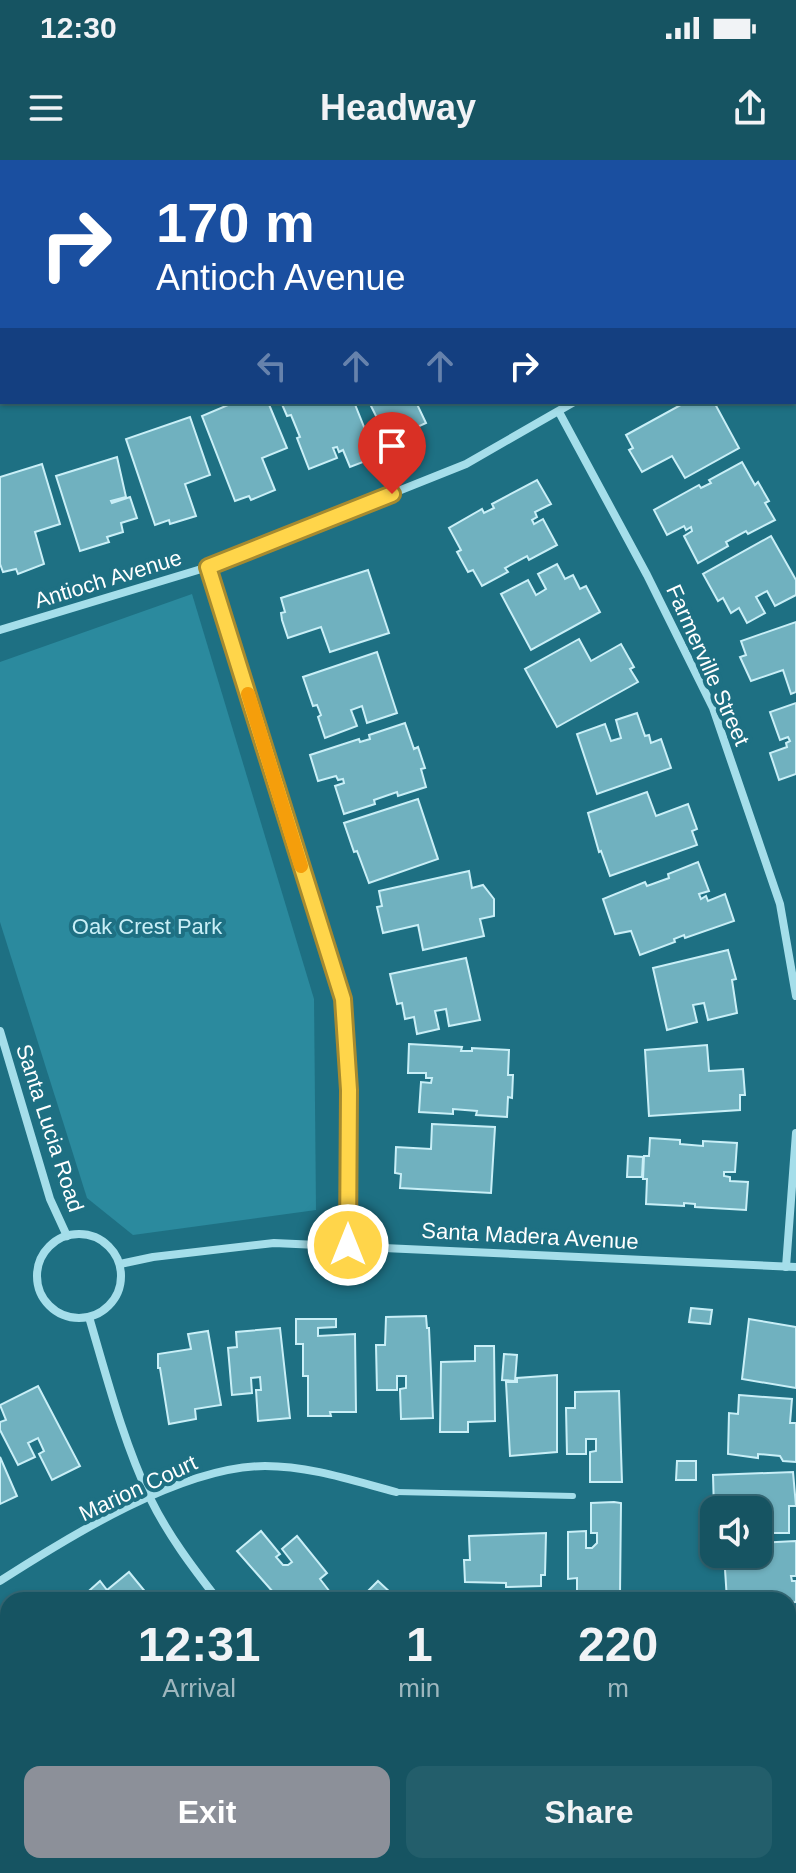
<!DOCTYPE html>
<html lang="en">
<head>
<meta charset="utf-8">
<style>
	:root { --surface:#165462; --page:#235e6b; --text:#f1f3f6; --muted:#9eb7be; --line:#356a77; --accent:#8c9099 }
	body { margin:0; font-family:Arial,sans-serif; background:var(--page); color:var(--text); height:100vh; display:flex; flex-direction:column; font-size:30px; white-space:nowrap }
	* { box-sizing:border-box; margin:0 }
	p { font-size:26px; color:var(--muted) }
	.icon { flex:none; width:44px; height:44px; fill:none; stroke:currentColor; stroke-width:2; stroke-linecap:round; stroke-linejoin:round }
	.map { position:relative; flex:1; overflow:hidden }
	.side { position:absolute; left:0px; top:1432px; width:796px; height:282px; display:flex; flex-direction:column; background:var(--surface); border-radius:24px 24px 0 0; box-shadow:0 2px 6px #0004,0 0 0 2px var(--line) }
	.side>* { flex:none }
	.hud { position:absolute; left:0px; top:0px; width:796px; height:244px; box-shadow:0 2px 6px #0004,0 0 0 2px var(--line); background:#1a4fa0; color:#fff; overflow:hidden }
	.tools { position:absolute; left:700px; top:1336px; display:grid; gap:16px }
	.tools a { display:grid; place-items:center; width:72px; height:72px; border-radius:16px; background:var(--surface); box-shadow:0 2px 6px #0004,0 0 0 2px var(--line); font-size:40px }
	.pin { position:absolute; display:grid; place-items:center; width:68px; height:68px; color:#fff; margin:-82px -34px; border-radius:50% 50% 50% 0; rotate:-45deg; box-shadow:0 0 8px #0007 }
	.pin .icon { rotate:45deg }
	.me { position:absolute; width:88px; margin:-44px; rotate:0deg; stroke-linejoin:round; filter:drop-shadow(0 0 6px #0008) }
	.turn { display:flex; align-items:center; gap:28px; height:168px; padding:0 24px; font-size:36px }
	.turn .icon { width:104px; height:104px; stroke-width:2.5 }
	.turn b { display:block; font-size:56px; line-height:68px }
	.lanes { display:flex; align-items:center; height:76px; padding:0 24px; background:#0003; justify-content:center; gap:40px; direction:ltr }
	.lanes .off { opacity:.35 }
	.eta { display:flex; justify-content:space-evenly; align-items:center; height:136px; text-align:center }
	.eta b { font-size:48px; font-weight:700; line-height:56px }
	.button { display:flex; gap:16px; margin-top:auto; padding:16px 24px }
	.button a { flex:1; height:92px; border-radius:16px; background:var(--accent); color:#fff; font-size:32px; font-weight:700; line-height:92px; text-align:center }
	.button a+a { background:var(--page); color:var(--text) }
	.status { display:flex; justify-content:space-between; align-items:center; height:56px; padding:0 40px; background:var(--surface); direction:ltr }
	.status svg { height:22px; fill:currentColor }
	header { display:flex; justify-content:space-between; align-items:center; height:104px; padding:0 24px; background:var(--surface); font-size:36px; font-weight:700 }
	.map>svg:first-child { display:block }
	.green { fill:#2b8a9e }
	.building { fill:#70b1bf; stroke:#c9eff7; stroke-width:2 }
	.lines { fill:none; stroke-linecap:round; stroke-linejoin:round }
	.lane { stroke:#a5deea; stroke-width:6 }
	.street { stroke:#a5deea; stroke-width:8 }
	.secondary { stroke:#d0f0f7; stroke-width:16 }
	.route-casing { stroke:#a68a30; stroke-width:20 }
	.route { stroke:#ffd54a; stroke-width:14 }
	.slow { stroke:#f59e0b; stroke-width:14 }
	.labels { text-anchor:middle; dominant-baseline:central; stroke-width:8; stroke-linejoin:round; paint-order:stroke }
	.street-label { font-size:22px; fill:#fff; stroke:#1e7083 }
	.park-label { font-size:22px; fill:#c9eff7; stroke:#1e7083 }
</style>
</head>
<body>
<div class="status"><b>12:30</b><svg viewBox="0 0 49 12"><path d="M0 12V9h3v3zM5 12V6h3v6zM10 12V3h3v9zM15 12V0h3v12zM26 1h20v11H26zM47 4h2v5h-2z"/></svg></div>
<header><svg class="icon" aria-label="menu" viewBox="0 0 24 24"><path d="M4 6h16M4 12h16M4 18h16"/></svg>Headway<svg class="icon" aria-label="share" viewBox="0 0 24 24"><path d="M12 15V3M7 8l5-5 5 5M5 13v7h14v-7"/></svg></header>
<div class="map">
<svg width="796" height="1713" viewBox="0 0 796 1713">
	<rect width="100%" height="100%" fill="#1e7083"/>
	<!-- green -->
	<polygon class="green" points="192,434 314,839 316,1050 133,1075 87,1038 0,762 0,502"/>
	<!-- building -->
	<g class="building">
		<polygon points="324,0 377,0 378,2 321,2"/>
		<polygon points="388,0 463,0 465,2 389,2"/>
		<polygon points="699,0 784,0 786,2 700,2"/>
		<polygon points="0,124 2,133 0,200"/>
		<polygon points="235,242 268,242 287,288 262,298 275,330 251,340 249,336 235,341 202,256"/>
		<polygon points="281,242 354,242 376,297 350,307 343,290 339,292 337,287 333,288 337,298 309,309 297,278 300,277 291,255 287,256"/>
		<polygon points="369,242 416,242 426,263 402,274 400,270 386,276"/>
		<polygon points="686,242 714,242 739,288 685,318 672,296 642,312 629,290 633,288 626,275"/>
		<polygon points="190,257 210,315 185,324 196,356 170,364 169,360 155,365 126,279"/>
		<polygon points="117,297 126,337 111,341 112,343 130,337 137,358 121,363 123,372 107,377 109,382 80,391 56,316"/>
		<polygon points="742,302 755,325 758,322 769,341 765,343 775,360 748,374 746,371 726,382 728,386 698,403 684,376 692,371 691,367 686,370 684,366 667,375 654,350 699,325 701,328 711,323 709,320"/>
		<polygon points="42,304 60,364 35,372 44,404 18,414 16,409 3,412 0,404 0,317"/>
		<polygon points="537,320 551,344 535,352 537,357 532,360 534,364 543,359 557,385 529,400 527,396 505,408 508,412 482,426 473,410 468,412 457,392 461,390 449,368 482,349 484,353 494,348 492,344"/>
		<polygon points="771,376 796,420 796,435 775,446 767,431 756,437 765,453 747,463 739,448 731,453 723,438 718,441 703,414"/>
		<polygon points="557,404 565,419 573,415 580,429 586,426 600,452 531,490 501,434 528,420 536,435 546,429 538,414"/>
		<polygon points="368,410 389,473 330,492 321,467 288,478 282,460 281,453 285,452 281,438"/>
		<polygon points="796,462 796,532 791,534 783,510 751,521 740,497 746,495 741,481"/>
		<polygon points="579,479 591,501 621,484 634,507 630,509 638,522 557,567 525,509"/>
		<polygon points="377,492 397,553 367,563 362,546 351,550 357,566 325,578 318,557 321,555 317,545 313,546 303,517"/>
		<polygon points="796,543 796,614 779,620 770,593 787,587 786,583 790,581 788,577 780,580 770,552"/>
		<polygon points="637,553 645,576 649,575 651,583 661,579 671,608 597,634 577,574 605,564 611,581 621,578 616,560"/>
		<polygon points="405,563 414,589 418,587 425,608 421,609 426,627 398,636 397,632 374,640 375,644 344,654 335,626 344,623 343,619 338,620 336,616 318,621 310,595 359,579 360,582 370,579 369,575"/>
		<polygon points="647,632 656,656 688,644 697,669 692,671 697,685 610,716 601,691 599,692 588,653"/>
		<polygon points="418,639 438,699 369,723 357,691 354,692 344,663"/>
		<polygon points="698,702 709,731 699,734 701,739 706,736 708,741 725,734 734,761 685,778 684,775 674,779 675,782 640,795 631,771 615,774 603,739 645,722 647,726 669,718 668,714"/>
		<polygon points="469,711 472,728 483,725 494,739 494,756 480,759 484,776 423,790 418,765 383,773 377,747 382,746 379,731"/>
		<polygon points="728,790 736,819 732,820 737,853 708,860 704,843 693,845 697,862 667,870 653,808"/>
		<polygon points="466,798 480,860 449,866 446,849 435,851 439,869 417,874 414,857 405,859 402,843 397,844 390,814"/>
		<polygon points="409,884 462,887 461,891 472,891 472,888 509,890 508,915 513,915 512,938 508,937 507,957 476,955 477,951 453,949 453,954 419,952 421,922 431,923 432,918 426,918 426,913 408,913"/>
		<polygon points="707,885 709,911 743,909 745,935 740,935 740,950 649,956 645,890"/>
		<polygon points="432,964 495,967 491,1033 400,1028 401,1014 395,1013 396,987 431,989"/>
		<polygon points="650,978 680,980 680,984 703,986 703,981 737,983 735,1012 724,1012 724,1016 730,1017 730,1021 748,1022 746,1050 695,1047 695,1044 684,1043 684,1046 646,1044 647,1019 643,1019 644,996 649,996"/>
		<polygon points="628,996 643,997 642,1017 627,1017"/>
		<polygon points="691,1148 712,1150 710,1164 689,1162"/>
		<polygon points="426,1156 427,1168 429,1168 433,1258 401,1259 400,1229 406,1228 406,1216 397,1216 397,1230 377,1230 376,1185 385,1185 386,1157"/>
		<polygon points="296,1159 336,1159 336,1167 318,1168 318,1176 355,1174 356,1252 330,1252 331,1256 308,1256 308,1216 303,1216 303,1184 296,1184"/>
		<polygon points="749,1159 796,1167 796,1228 742,1219"/>
		<polygon points="280,1168 290,1258 258,1261 256,1230 261,1230 260,1217 251,1218 252,1233 232,1235 228,1188 237,1187 236,1172"/>
		<polygon points="208,1171 221,1245 195,1249 196,1259 169,1264 160,1208 158,1208 158,1194 191,1189 188,1174"/>
		<polygon points="475,1186 494,1186 495,1261 468,1262 468,1272 440,1272 441,1202 475,1201"/>
		<polygon points="504,1194 517,1195 515,1221 502,1220"/>
		<polygon points="557,1215 557,1292 510,1296 506,1222 517,1222 517,1218"/>
		<polygon points="38,1226 80,1306 52,1320 39,1294 44,1291 38,1278 28,1283 35,1297 18,1305 0,1270 0,1262 6,1260 0,1245"/>
		<polygon points="619,1231 622,1322 590,1322 590,1292 596,1291 596,1279 586,1279 586,1294 567,1294 566,1248 575,1248 575,1232"/>
		<polygon points="739,1235 792,1239 790,1263 796,1263 796,1302 783,1301 780,1296 758,1294 758,1298 728,1294 729,1253 738,1254"/>
		<polygon points="0,1297 17,1336 0,1344"/>
		<polygon points="677,1301 696,1301 696,1320 676,1320"/>
		<polygon points="793,1312 796,1346 789,1346 789,1373 758,1373 758,1350 714,1351 713,1315"/>
		<polygon points="614,1342 621,1343 620,1434 577,1435 577,1418 568,1419 568,1372 586,1371 586,1388 592,1388 597,1383 597,1373 591,1373 591,1343"/>
		<polygon points="261,1371 280,1394 276,1397 283,1405 288,1405 292,1402 282,1389 297,1376 327,1413 320,1419 330,1432 320,1440 280,1440 237,1391"/>
		<polygon points="546,1373 545,1415 541,1415 541,1426 506,1427 506,1423 465,1422 464,1400 470,1400 469,1376"/>
		<polygon points="796,1381 796,1416 791,1416 792,1421 796,1421 796,1442 788,1443 788,1440 727,1440 724,1394 758,1394 758,1383"/>
		<polygon points="129,1412 152,1440 83,1440 81,1438 100,1421 107,1430"/>
		<polygon points="378,1421 392,1434 386,1440 359,1440"/>
		<polygon points="793,1453 796,1454 796,1520 788,1524 788,1455"/>
		<polygon points="796,1533 796,1598 788,1601 788,1536"/>
		<polygon points="0,1549 8,1556 8,1594 0,1587"/>
		<polygon points="127,1706 168,1706 172,1709 168,1713 132,1713"/>
		<polygon points="338,1706 410,1706 417,1713 345,1713"/>
		<polygon points="555,1706 622,1706 613,1713 557,1713 553,1709"/>
		<polygon points="634,1706 662,1706 669,1713 627,1713"/>
	</g>
	<g class="lines">
		<!-- lane -->
		<polyline class="lane" points="396,1332 573,1336"/>
		<!-- street -->
		<g class="street">
			<polyline points="130,2 136,0"/>
			<polyline points="0,45 2,44"/>
			<polyline points="794,95 796,94"/>
			<polyline points="559,252 647,415 713,548 780,744 796,836"/>
			<polyline points="208,407 343,839 349,930 348,1085"/>
			<polyline points="0,470 208,407 466,304 574,242"/>
			<polyline points="0,871 50,1039 67,1076"/>
			<circle cx="79" cy="1116" r="42"/>
			<polyline points="120,1104 153,1097 274,1083 796,1107"/>
			<polyline points="786,1107 796,973"/>
			<path d="M 89,1157 C 107,1218 123,1281 150,1338 C 168,1375 193,1408 218,1440"/>
			<path d="M 0,1421 C 70,1376 182,1306 265,1306 C 310,1306 354,1321 396,1332"/>
			<polyline points="478,1706 485,1713"/>
			<polyline points="246,1713 253,1706"/>
		</g>
		<!-- secondary -->
		<g class="secondary">
			<polyline points="0,1679 8,1687"/>
			<polyline points="29,1706 36,1713"/>
		</g>
	</g>
	<g class="lines">
		<!-- route casing -->
		<g class="route-casing">
			<polyline id="route" points="348,1085 349,930 343,839 208,407 392,334"/>
		</g>
		<!-- route -->
		<use href="#route" class="route"/>
		<!-- slow -->
		<polyline class="slow" points="248,534 301,706"/>
	</g>
	<g class="labels">
		<!-- street labels -->
		<g class="street-label">
			<text transform="translate(108 419) rotate(-17)">Antioch Avenue</text>
			<text transform="translate(708 505) rotate(66)">Farmerville Street</text>
			<text transform="translate(50 968) rotate(72)">Santa Lucia Road</text>
			<text transform="translate(530 1076) rotate(3)">Santa Madera Avenue</text>
			<text transform="translate(138 1328) rotate(-25)">Marion Court</text>
		</g>
		<!-- park labels -->
		<g class="park-label">
			<text x="147" y="766">Oak Crest Park</text>
		</g>
	</g>
</svg>
<div class="tools">
<a><svg class="icon" aria-label="sound" viewBox="0 0 24 24"><path d="M4 9h4l5-4v14l-5-4H4zM17 9q2 3 0 6"/></svg></a>
</div>
<div class="pin" style="left:392px;top:334px;background:#d93025"><svg class="icon" aria-label="arrive" viewBox="0 0 24 24"><path d="M6 21V4h12l-3 4 3 4H6"/></svg></div>
<svg class="me" style="left:348px;top:1085px" viewBox="-20 -20 40 40"><circle r="17" fill="#ffd54a" stroke="#fff" stroke-width="3"/><path d="M0-11L8 9 0 5-8 9z" fill="#fff"/></svg>
<div class="hud">
<div class="turn"><svg class="icon" aria-label="right" viewBox="0 0 24 24"><path d="M7 20v-9h11M14 6l5 5-5 5"/></svg><div><b>170 m</b>Antioch Avenue</div></div>
<div class="lanes"><svg class="icon off" aria-label="left" viewBox="0 0 24 24"><path d="M17 20v-9H6M10 6l-5 5 5 5"/></svg><svg class="icon off" aria-label="ahead" viewBox="0 0 24 24"><path d="M12 20V5M6 11l6-6 6 6"/></svg><svg class="icon off" aria-label="ahead" viewBox="0 0 24 24"><path d="M12 20V5M6 11l6-6 6 6"/></svg><svg class="icon" aria-label="right" viewBox="0 0 24 24"><path d="M7 20v-9h11M14 6l5 5-5 5"/></svg></div>
</div>
<section class="side">
<div class="eta">
<div><b>12:31</b><p>Arrival</p></div>
<div><b>1</b><p>min</p></div>
<div><b>220</b><p>m</p></div>
</div>
<div class="button"><a>Exit</a><a>Share</a></div>
</section>
</div>
</body>
</html>
